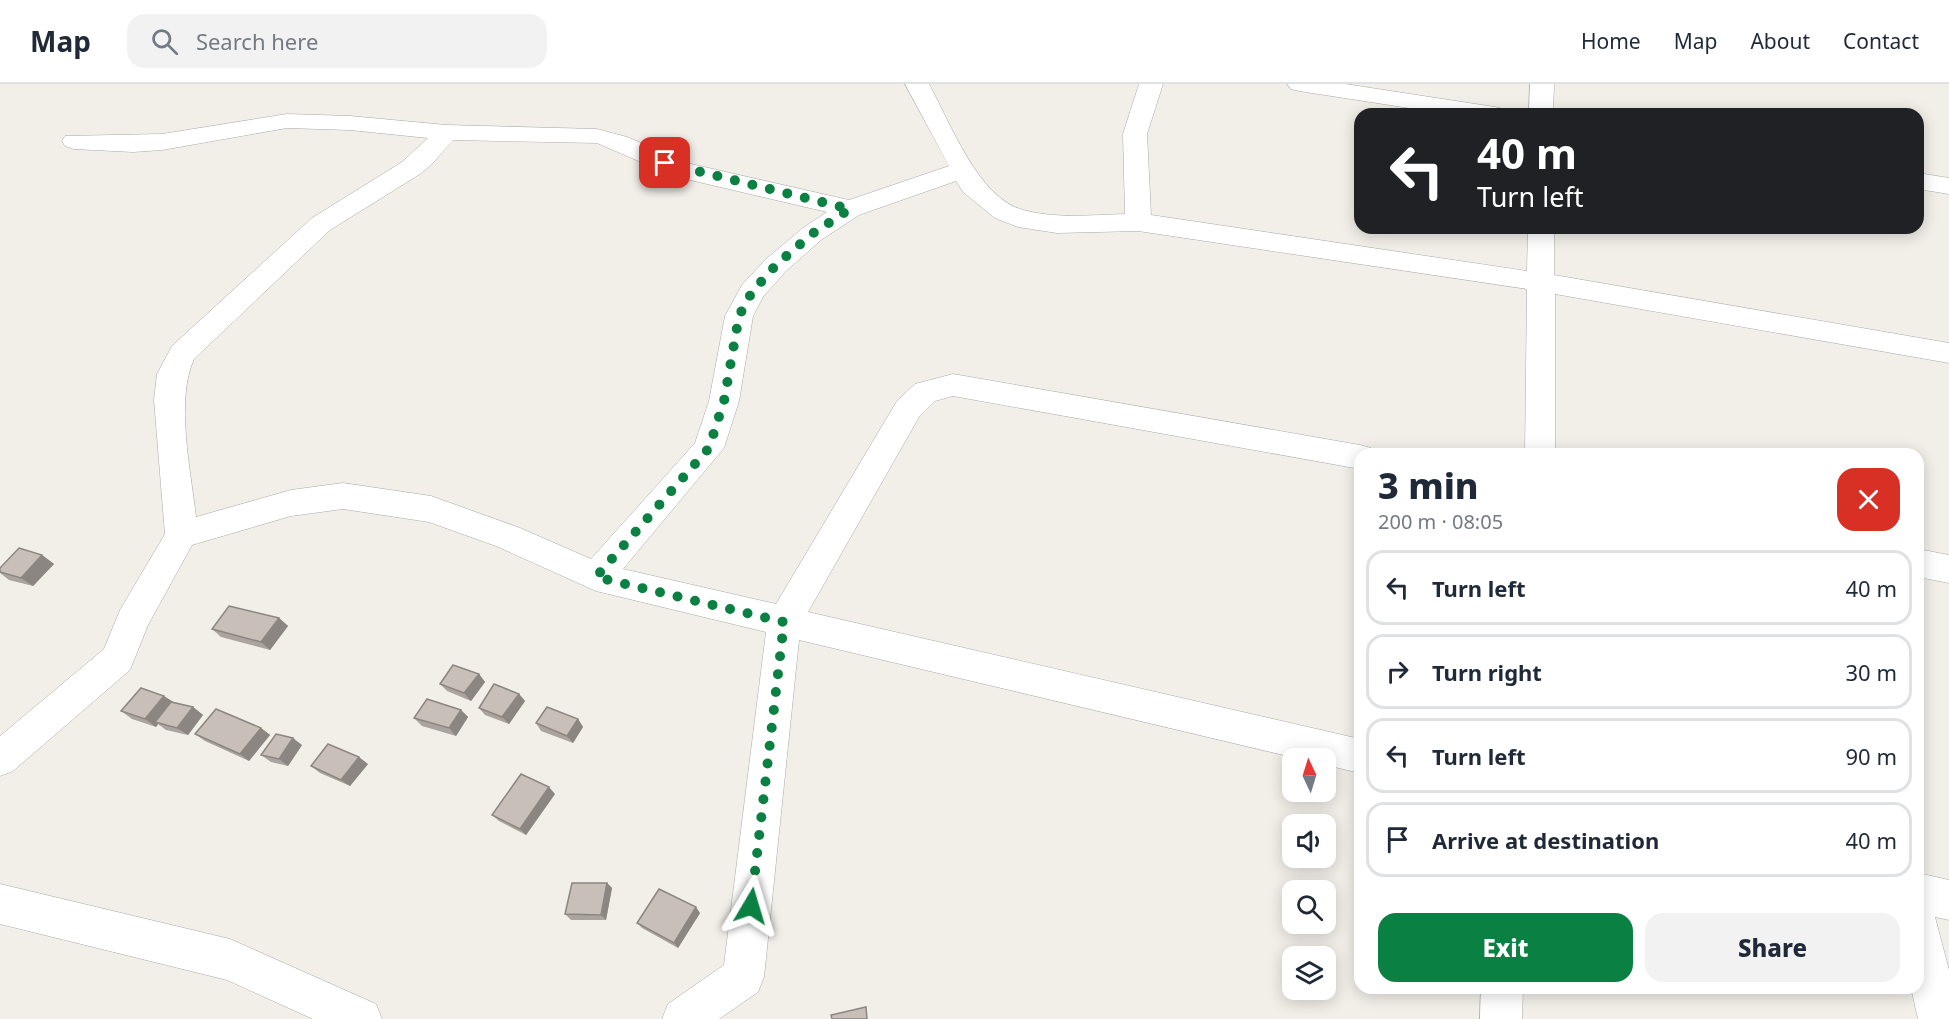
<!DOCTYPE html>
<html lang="en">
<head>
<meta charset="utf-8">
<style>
	:root { --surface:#fff; --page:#f2f2f3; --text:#1f2937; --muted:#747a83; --line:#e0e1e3; --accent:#0b8043 }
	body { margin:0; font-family:"Noto Sans",sans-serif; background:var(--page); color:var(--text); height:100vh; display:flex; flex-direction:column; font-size:22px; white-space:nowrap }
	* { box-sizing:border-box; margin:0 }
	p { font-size:20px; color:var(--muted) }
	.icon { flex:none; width:33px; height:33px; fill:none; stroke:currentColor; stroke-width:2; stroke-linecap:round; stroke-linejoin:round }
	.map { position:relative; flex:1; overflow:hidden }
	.sheet { position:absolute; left:1354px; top:364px; width:570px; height:546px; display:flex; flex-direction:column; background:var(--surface); border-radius:18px; box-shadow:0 3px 15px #0003 }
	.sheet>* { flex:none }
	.top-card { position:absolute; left:1354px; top:24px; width:570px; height:126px; border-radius:18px; box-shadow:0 3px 15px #0003; background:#202124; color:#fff; overflow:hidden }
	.needle { width:39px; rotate:356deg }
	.tools { position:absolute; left:1282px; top:664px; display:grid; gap:12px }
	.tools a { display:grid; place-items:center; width:54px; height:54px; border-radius:12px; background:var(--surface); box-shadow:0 3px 15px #0003; font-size:30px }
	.pin { position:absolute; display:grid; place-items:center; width:51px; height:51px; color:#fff; margin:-26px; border-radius:12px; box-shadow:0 3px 9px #0006 }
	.me { position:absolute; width:66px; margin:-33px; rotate:7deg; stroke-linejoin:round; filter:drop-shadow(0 0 4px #0008) }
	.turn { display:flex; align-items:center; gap:21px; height:126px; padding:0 24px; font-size:27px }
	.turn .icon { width:78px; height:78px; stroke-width:2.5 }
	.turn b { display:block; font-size:42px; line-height:51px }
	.round { display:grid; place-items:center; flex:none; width:63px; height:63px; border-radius:18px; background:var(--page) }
	.overview { display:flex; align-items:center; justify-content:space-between; height:102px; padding:0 24px }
	h1 { font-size:36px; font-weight:800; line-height:45px }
	.button { display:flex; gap:12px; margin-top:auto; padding:12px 24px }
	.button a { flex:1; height:69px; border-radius:18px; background:var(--accent); color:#fff; font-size:24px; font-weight:800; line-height:69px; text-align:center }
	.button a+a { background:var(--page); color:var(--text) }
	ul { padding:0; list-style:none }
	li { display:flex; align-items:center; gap:18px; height:75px; margin:0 12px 9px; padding:0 12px; border:3px solid var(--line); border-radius:18px }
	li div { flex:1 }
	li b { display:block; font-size:22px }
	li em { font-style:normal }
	header { display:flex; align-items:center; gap:36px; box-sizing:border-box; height:84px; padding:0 30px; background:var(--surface); border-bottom:2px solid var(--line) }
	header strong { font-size:28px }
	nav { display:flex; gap:33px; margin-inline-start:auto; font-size:21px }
	.search { width:420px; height:54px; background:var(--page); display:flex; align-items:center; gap:15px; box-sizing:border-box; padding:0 21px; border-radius:18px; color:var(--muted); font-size:22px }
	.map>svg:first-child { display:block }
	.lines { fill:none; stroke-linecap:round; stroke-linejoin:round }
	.minor-casing { stroke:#a9a9a9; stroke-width:1 }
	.minor { fill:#fff; fill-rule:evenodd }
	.wall { fill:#aba49e }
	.shaded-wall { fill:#8b8681 }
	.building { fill:#c7bfb8; stroke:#8b8681; stroke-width:1.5 }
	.route { stroke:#0b8043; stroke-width:10; stroke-dasharray:0 18 }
</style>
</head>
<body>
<header>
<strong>Map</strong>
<div class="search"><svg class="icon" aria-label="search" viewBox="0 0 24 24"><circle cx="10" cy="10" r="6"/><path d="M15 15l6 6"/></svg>Search here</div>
<nav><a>Home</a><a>Map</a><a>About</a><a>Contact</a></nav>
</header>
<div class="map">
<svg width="1949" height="935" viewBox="0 0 1949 935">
	<rect width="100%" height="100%" fill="#f2efe9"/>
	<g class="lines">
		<!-- minor casing -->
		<g class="minor-casing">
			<g id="minor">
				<path d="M 905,0 L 929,0 C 950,38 978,114 1023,126 C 1056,135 1092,131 1125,130 L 1123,50 L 1139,0 L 1163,0 L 1147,50 L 1151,131 L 1527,187 L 1528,144 L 1554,144 L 1554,191 L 1949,259 L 1949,279 L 1555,210 L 1555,370 L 1525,370 L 1527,205 L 1138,147 L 1057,149 L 1018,143 L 995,134 L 963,108 L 956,97 L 859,131 L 821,156 L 786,187 L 763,213 L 753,232 L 739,317 L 724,364 L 623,485 L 776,520 L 897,317 L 915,300 L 953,290 L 1360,361 L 1371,364 L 1374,370 L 1360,370 L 1360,385 L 953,312 L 935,317 L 919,333 L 808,528 L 1360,655 L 1360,689 L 1326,681 L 1326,675 L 1300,675 L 799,556 L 764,893 L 758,908 L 719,935 L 662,935 L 668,920 L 724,881 L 766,548 L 596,507 L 496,462 L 429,438 L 343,425 L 291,432 L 192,461 L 148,541 L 130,586 L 13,687 L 0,692 L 0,652 L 104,565 L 120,526 L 165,450 L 154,316 L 157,290 L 172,262 L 312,134 L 402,78 L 428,54 L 350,46 L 287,44 L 162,66 L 133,68 L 74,65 L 65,62 L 62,57 L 65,52 L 162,50 L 287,30 L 350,32 L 446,41 L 597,45 L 627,53 L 691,80 L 849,116 L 949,82 ZM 453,56 L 597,59 L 673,92 L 827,128 L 803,144 L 766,175 L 742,201 L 725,232 L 709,317 L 695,359 L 591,475 L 520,444 L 431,412 L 343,399 L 291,406 L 196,433 C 191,388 175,316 194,275 L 330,146 L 420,90 L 432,80 Z"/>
				<polygon points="1287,0 1345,0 1495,23 1503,25 1507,30 1448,30 1299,7 1291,5"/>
				<polygon points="1530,0 1554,0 1553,30 1529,30"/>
				<polygon points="1918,89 1949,94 1949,110 1918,105"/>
				<polygon points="1918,465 1949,471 1949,499 1918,493"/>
				<polygon points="1918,789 1949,796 1949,836 1935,833 1949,886 1949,935 1918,935 1911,904 1918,904"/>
				<polygon points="0,800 230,855 376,920 382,935 313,935 227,896 0,840"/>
				<polygon points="1481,904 1523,904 1522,935 1480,935"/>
			</g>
		</g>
		<!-- minor -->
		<use href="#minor" class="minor"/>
	</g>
	<!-- wall -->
	<g class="wall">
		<polygon points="42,471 54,480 33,502 9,496 0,489 0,484"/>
		<polygon points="279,534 288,542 270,566 221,553 212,545"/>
		<polygon points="479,590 485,598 471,617 447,607 440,600"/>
		<polygon points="519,610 525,617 509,640 485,631 479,624"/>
		<polygon points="174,618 193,623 203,631 188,651 166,646 158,640 156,643 132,635 121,627"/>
		<polygon points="461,626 468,633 456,652 422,642 414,634"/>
		<polygon points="578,635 583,643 573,659 541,647 536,639"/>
		<polygon points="261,644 270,651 249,677 205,657 195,650"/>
		<polygon points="302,661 288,682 271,678 261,671"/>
		<polygon points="368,680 350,702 320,689 311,682"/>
		<polygon points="555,710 526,751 499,737 492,731"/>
		<polygon points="607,799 612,804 606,836 571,836 565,830"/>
		<polygon points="700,829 678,864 642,844 637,839"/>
	</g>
	<!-- shaded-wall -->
	<g class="shaded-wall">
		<polygon points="42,471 54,480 33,502 21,494"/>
		<polygon points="279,534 288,542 270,566 261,558"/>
		<polygon points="479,590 485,598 471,617 464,609"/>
		<polygon points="519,610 525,617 509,640 502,633"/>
		<polygon points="164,612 175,619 155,638 158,640 156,643 145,635"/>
		<polygon points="193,623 203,631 188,651 177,644"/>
		<polygon points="461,626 468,633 456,652 449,644"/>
		<polygon points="578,635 583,643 573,659 567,652"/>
		<polygon points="261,644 270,651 249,677 240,670"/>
		<polygon points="293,654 302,661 288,682 279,675"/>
		<polygon points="359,673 368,680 350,702 341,696"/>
		<polygon points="549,703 555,710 526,751 520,745"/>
		<polygon points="607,799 612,804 606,836 601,831"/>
		<polygon points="696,823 700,829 678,864 674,859"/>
	</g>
	<!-- building -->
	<g class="building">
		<polygon points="19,464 42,471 21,494 0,488 0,484"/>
		<polygon points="229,522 279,534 261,558 212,545"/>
		<polygon points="453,581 479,590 464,609 440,600"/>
		<polygon points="494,600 519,610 502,633 479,624"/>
		<polygon points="141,604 164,612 145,635 121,627"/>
		<polygon points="427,615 461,626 449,644 414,634"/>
		<polygon points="171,618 193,623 177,644 155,638"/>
		<polygon points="547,623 578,635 567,652 536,639"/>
		<polygon points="216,625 261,644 240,670 195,650"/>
		<polygon points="276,650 293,654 279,675 261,671"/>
		<polygon points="328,660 359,673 341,696 311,682"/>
		<polygon points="521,690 549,703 520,745 492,731"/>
		<polygon points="572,799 607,799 601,831 565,830"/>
		<polygon points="659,805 696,823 674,859 637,839"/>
		<polygon points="866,923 867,935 832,935 831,931"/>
	</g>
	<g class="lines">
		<!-- route -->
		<polyline class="route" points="665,79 850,125 812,150 776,181 752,208 739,232 724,317 709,364 596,493 784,538 751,822"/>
	</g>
</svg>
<div class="tools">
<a><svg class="needle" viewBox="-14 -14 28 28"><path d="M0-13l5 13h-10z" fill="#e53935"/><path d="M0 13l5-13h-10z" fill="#747a83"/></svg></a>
<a><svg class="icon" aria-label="sound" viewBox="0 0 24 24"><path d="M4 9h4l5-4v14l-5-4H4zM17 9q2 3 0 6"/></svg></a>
<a><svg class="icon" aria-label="search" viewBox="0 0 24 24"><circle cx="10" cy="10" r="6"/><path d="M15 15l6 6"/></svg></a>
<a><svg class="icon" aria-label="layers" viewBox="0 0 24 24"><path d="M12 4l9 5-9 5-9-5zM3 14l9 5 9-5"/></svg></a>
</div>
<div class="pin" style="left:665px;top:79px;background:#d93025"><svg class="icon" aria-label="arrive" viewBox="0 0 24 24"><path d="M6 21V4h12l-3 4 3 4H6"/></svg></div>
<svg class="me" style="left:751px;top:822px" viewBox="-20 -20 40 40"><path d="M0-17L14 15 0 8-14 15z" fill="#0b8043" stroke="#fff" stroke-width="4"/></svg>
<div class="top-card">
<div class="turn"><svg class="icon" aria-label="left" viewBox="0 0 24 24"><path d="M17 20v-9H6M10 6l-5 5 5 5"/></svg><div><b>40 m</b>Turn left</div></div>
</div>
<section class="sheet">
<div class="overview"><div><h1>3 min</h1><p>200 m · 08:05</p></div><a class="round" style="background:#d93025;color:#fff"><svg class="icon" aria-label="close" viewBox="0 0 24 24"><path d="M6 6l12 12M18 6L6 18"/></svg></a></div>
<ul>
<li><svg class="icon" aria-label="left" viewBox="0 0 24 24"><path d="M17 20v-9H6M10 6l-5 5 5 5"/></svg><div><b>Turn left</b></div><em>40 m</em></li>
<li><svg class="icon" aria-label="right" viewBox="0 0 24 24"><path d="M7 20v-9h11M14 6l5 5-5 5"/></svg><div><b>Turn right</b></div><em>30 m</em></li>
<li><svg class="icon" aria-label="left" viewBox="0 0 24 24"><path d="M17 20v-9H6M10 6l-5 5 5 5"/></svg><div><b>Turn left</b></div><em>90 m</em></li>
<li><svg class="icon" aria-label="arrive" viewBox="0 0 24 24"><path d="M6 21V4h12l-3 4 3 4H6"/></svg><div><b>Arrive at destination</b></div><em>40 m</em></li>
</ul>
<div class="button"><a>Exit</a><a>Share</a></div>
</section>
</div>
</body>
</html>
